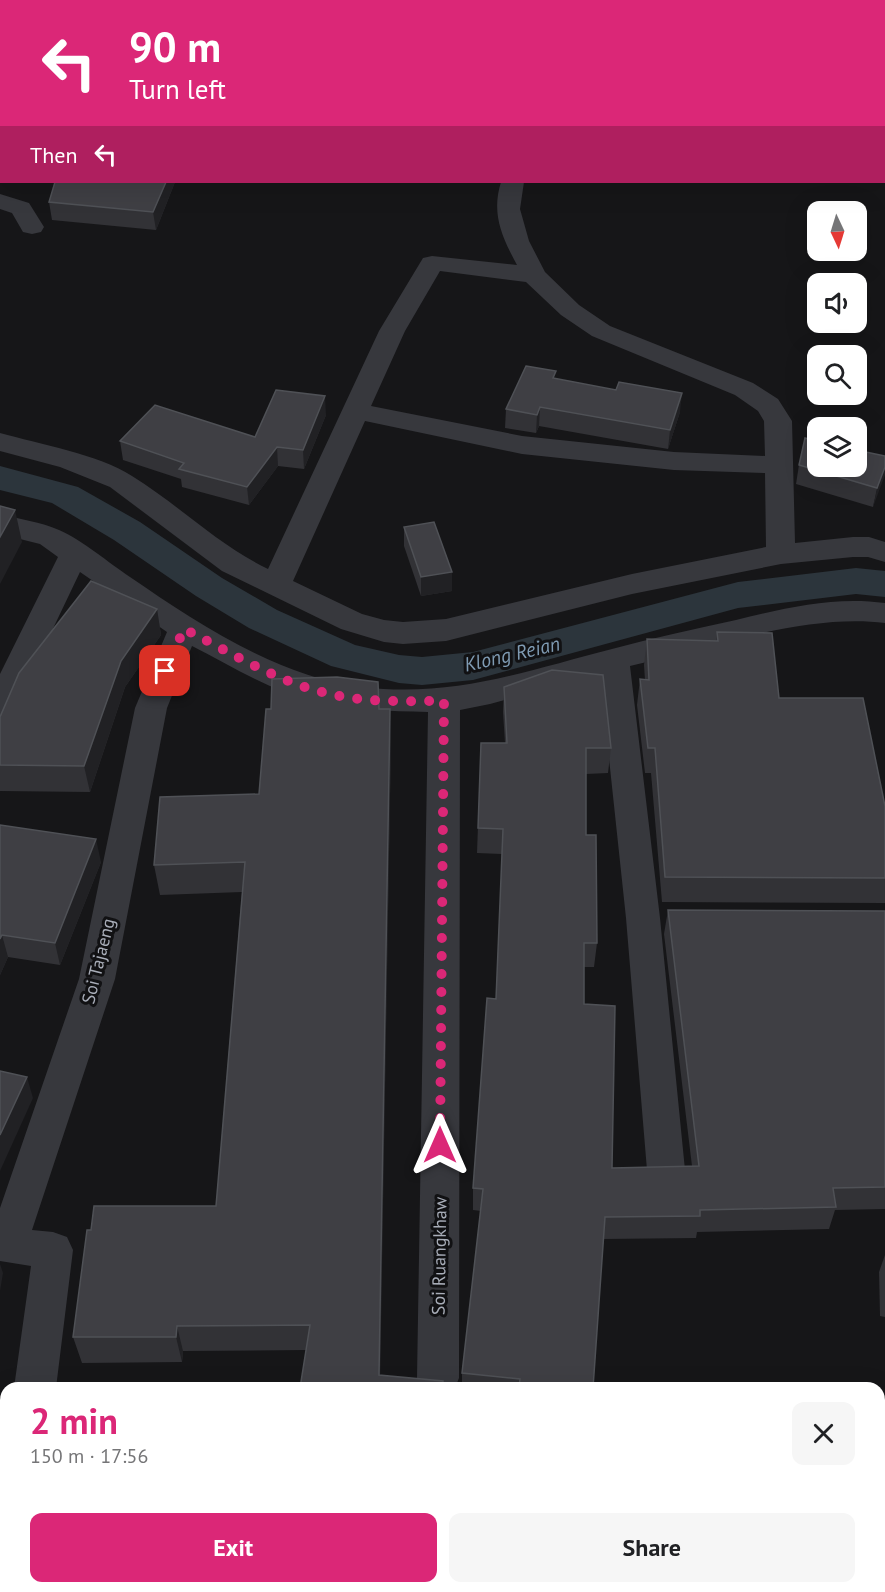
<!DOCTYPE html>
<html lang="en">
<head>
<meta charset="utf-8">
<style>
	:root { --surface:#fff; --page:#f6f6f6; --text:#202124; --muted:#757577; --accent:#db2777 }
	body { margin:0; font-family:"PT Sans",sans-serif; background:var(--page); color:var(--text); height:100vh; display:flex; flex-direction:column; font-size:22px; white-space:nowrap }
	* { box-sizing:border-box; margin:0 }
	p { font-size:20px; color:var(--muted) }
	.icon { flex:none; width:33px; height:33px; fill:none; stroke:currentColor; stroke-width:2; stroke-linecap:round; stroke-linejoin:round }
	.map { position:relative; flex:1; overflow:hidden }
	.drawer { position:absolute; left:0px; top:1382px; width:885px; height:212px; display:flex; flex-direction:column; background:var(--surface); border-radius:18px 18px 0 0; box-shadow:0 6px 24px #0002 }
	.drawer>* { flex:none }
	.guide { position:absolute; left:0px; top:0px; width:885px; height:183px; box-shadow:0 6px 24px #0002; background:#db2777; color:#fff; overflow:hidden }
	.needle { width:39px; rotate:176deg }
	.controls { position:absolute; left:807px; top:201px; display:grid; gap:12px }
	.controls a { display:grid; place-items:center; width:60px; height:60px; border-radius:12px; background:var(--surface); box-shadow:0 6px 24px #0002; font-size:30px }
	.pin { position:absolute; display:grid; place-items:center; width:51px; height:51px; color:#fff; margin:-26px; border-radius:12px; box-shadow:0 3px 9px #0006 }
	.me { position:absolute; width:66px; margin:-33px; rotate:0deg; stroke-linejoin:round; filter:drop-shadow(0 0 4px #0008) }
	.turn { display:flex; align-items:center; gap:21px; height:126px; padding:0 30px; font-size:27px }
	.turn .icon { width:78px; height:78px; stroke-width:2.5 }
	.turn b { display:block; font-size:42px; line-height:51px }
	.then { display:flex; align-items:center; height:57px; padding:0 30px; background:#0003; gap:12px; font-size:22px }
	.round { display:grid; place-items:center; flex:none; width:63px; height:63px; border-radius:12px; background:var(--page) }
	.summary { display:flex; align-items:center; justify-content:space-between; height:102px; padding:0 30px }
	h1 { font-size:36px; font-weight:700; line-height:45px; color:var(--accent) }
	.cta { display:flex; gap:12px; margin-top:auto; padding:12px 30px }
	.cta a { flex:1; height:69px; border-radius:12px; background:var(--accent); color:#fff; font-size:24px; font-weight:700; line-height:69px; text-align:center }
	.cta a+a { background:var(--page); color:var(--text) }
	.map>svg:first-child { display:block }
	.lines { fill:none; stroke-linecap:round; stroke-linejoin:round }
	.canal { fill:#2c353c; fill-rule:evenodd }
	.street { fill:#37383d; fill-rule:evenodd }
	.secondary { fill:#45474d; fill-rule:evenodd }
	.wall { fill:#323236 }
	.shaded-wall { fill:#212124 }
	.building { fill:#3f3f44; stroke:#4f5156; stroke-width:1.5 }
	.route { stroke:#db2777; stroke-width:10; stroke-dasharray:0 18 }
	.labels { text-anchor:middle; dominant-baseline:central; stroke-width:6; stroke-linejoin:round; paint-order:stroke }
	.street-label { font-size:18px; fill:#a8adb8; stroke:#111113 }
	.water-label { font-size:20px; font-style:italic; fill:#7f9bb3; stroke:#111113 }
</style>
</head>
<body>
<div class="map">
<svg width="885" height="1592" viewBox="0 0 885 1592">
	<rect width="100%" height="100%" fill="#161618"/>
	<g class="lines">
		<!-- canal -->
		<polygon class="canal" points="0,466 78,487 140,522 222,578 277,610 355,645 399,655 422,657 473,652 738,582 856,568 885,571 885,597 856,594 738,608 473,680 422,685 399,683 331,666 249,628 196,596 114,540 52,503 0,490"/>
		<!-- street -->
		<g class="street">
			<polygon points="22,0 42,0 21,2"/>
			<polygon points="397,0 417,0 396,2"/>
			<rect x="857" y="0" width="20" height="2"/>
			<path d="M 501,182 L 524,182 L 520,209 L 529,241 L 545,272 L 579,305 L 610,326 L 753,383 L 778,399 L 792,421 L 795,543 L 853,537 L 869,537 L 885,542 L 885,562 L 868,557 L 853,557 L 781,564 L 632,594 L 446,641 L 403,644 L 384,642 L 341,629 L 222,571 L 110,487 L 60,467 L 0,451 L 0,433 C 39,444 98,454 132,476 C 179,505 218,545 268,569 L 379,331 L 423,258 L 432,256 L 517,265 C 502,237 491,214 501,182 ZM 440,271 L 526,282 L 561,315 L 592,336 L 735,395 L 758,411 L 764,421 L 765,456 L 674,452 L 522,436 L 371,406 L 405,331 ZM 365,421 L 522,454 L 674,470 L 765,473 L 766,547 L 632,574 L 446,619 L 403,622 L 384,620 L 362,614 L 293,581 Z"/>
			<polygon points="0,194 29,203 44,227 41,232 32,234 23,232 12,213 0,209"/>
			<path d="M 0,514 C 19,519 41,522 59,530 C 82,540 109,563 130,577 C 197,623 280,678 362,687 C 453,698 526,671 612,649 C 653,638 695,629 736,620 C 785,608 834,596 885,603 L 885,623 C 806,613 708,648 630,666 L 660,918 L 685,1170 L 680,1182 L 666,1187 L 652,1182 L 647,1170 L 626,918 L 600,674 L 490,704 L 460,710 L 459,1378 L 455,1388 L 421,1388 L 417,1378 L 428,712 C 389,711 352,710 314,701 C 272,692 230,665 192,646 L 167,708 L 115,979 L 32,1230 L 53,1232 L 67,1237 L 73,1250 L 56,1388 L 14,1388 L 31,1266 L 0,1261 L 0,1208 L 79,979 L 135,708 L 167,632 L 80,572 L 16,706 L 11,714 L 0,717 L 0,674 L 58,557 L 40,544 L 0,534 Z"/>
			<polygon points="6,1565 6,1587 31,1587 30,1592 0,1592 0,1568"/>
			<polygon points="443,1587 489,1587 488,1592 442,1592"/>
			<rect x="756" y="1587" width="46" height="5"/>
		</g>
		<!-- secondary -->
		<g class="secondary">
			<polygon points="0,29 2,29 0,42"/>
			<polygon points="885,70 885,84 884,84 884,71"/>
		</g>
	</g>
	<!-- wall -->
	<g class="wall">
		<polygon points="61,0 115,0 114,2 61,2"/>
		<polygon points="884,81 885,82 885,144 884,144"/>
		<polygon points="175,182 156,230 52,220 49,202"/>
		<polygon points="555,379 680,412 668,449 539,426 536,433 505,428 506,409"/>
		<polygon points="326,415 304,469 278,466 249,505 182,487 181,479 123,460 120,441 255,437"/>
		<polygon points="885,456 873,507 796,484 799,465"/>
		<polygon points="404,527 452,591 421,596 404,546"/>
		<polygon points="157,609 161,635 125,687 90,792 0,791 0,717"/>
		<polygon points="717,632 779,698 885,806 885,903 662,902 651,773 645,773 637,705 640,679 645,680 644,665 647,639 716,641"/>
		<polygon points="378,682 379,709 391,739 380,1375 443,1381 443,1388 300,1388 306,1350 183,1351 182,1362 82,1363 73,1337 91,1230 216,1206 242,892 160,895 154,865 259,794 271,709"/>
		<polygon points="504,687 611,748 608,773 586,774 586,835 597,943 594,967 584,967 584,1004 612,1168 692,1166 664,934 668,910 885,911 885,1209 835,1210 829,1229 697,1232 696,1238 603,1239 593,1388 462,1388 462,1373 481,1211 473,1210 473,1188 496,999 502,854 477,853 481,743 505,743 503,712"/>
		<polygon points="0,825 101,862 60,965 8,957 0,975"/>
		<polygon points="885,1255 885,1317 880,1316 879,1272"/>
		<polygon points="849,1587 879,1587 885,1592 848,1592"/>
	</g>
	<!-- shaded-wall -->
	<g class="shaded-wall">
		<polygon points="105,0 115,0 114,2 106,2"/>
		<polygon points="467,0 476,0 475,2 466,2"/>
		<polygon points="166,182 175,182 156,230 153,212"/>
		<polygon points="682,393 680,412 668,449 670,430"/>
		<polygon points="325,396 326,415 304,469 303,450"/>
		<polygon points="540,407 539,426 536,433 537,415"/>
		<polygon points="277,447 278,466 249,505 247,487"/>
		<polygon points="885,467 885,475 873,507 877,488"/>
		<polygon points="15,510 22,542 0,584 0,537"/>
		<polygon points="452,572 452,591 421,596 421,577"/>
		<polygon points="157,609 161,635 125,687 90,792 84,766 121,661"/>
		<polygon points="390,709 391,739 380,1388 379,1375"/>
		<polygon points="96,839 101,862 60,965 55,943"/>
		<polygon points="2,935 8,957 0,975 0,939"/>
		<polygon points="27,1077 33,1098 0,1171 0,1135"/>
		<polygon points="0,1264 3,1273 0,1291"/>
		<polygon points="177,1326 183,1351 182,1362 176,1337"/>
	</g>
	<!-- building -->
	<g class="building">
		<polygon points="418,0 467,0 466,2 422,2 418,1"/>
		<polygon points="884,81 885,82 885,118 884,118"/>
		<polygon points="55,182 166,182 153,212 49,202"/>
		<polygon points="526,366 556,371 553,378 616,390 619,382 682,393 670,430 540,407 537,415 506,409"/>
		<polygon points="276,390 325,396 303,450 277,447 247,487 179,469 184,463 120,441 155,405 255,437"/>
		<polygon points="805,438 818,441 818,466 856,466 856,450 885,456 885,467 877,488 799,465"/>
		<polygon points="0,506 15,510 0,537"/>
		<polygon points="434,522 452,572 421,577 404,527"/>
		<polygon points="91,581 157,609 121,661 84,766 0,765 0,717 19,673"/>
		<polygon points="717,632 772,633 779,698 863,698 885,806 885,878 665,877 655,748 648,748 640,679 649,680 647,639 718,641"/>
		<polygon points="552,670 603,675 611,748 586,748 586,835 596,835 597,943 584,943 584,1004 615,1006 612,1168 699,1166 668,910 885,911 885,1187 833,1188 836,1207 700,1210 700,1216 605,1217 593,1388 519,1388 520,1379 462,1373 483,1189 473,1188 487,998 496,999 503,829 478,828 481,743 507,743 504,687"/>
		<polygon points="337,677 378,682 379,709 390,709 379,1375 443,1381 442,1388 300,1388 310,1325 177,1326 176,1337 73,1337 87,1230 91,1230 94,1206 216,1206 245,862 154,865 160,797 259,794 266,709 271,709 272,679"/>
		<polygon points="0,825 96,839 55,943 2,935 0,939"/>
		<polygon points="0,1071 27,1077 0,1135"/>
		<polygon points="879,1440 885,1441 885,1592 857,1592 857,1587 879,1587"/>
		<polygon points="271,1587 423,1587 422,1592 270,1592"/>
		<polygon points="498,1587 738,1587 770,1592 497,1592"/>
	</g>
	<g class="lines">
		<!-- route -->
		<path class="route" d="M 165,671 L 184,629 C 230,652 279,683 330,694 C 367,703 406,701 444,701 L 440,1145"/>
	</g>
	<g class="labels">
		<!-- street labels -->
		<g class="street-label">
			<text transform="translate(98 961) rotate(-76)">Soi Tajaeng</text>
			<text transform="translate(439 1256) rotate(-89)">Soi Ruangkhaw</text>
		</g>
		<!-- water labels -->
		<g class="water-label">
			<text transform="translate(512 654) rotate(-13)">Klong Reian</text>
		</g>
	</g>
</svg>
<div class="controls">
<a><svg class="needle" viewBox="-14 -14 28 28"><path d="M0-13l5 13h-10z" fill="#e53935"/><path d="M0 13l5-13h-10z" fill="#757577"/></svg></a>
<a><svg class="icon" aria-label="sound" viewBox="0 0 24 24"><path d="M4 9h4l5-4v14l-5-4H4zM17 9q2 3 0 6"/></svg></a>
<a><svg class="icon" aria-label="search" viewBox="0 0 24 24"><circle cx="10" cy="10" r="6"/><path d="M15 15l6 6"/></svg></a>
<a><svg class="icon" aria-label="layers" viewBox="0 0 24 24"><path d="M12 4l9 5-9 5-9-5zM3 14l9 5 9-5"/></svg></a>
</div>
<div class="pin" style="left:165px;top:671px;background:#d93025"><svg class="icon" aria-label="arrive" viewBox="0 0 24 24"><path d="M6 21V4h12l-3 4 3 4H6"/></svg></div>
<svg class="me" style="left:440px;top:1145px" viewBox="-20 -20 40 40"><path d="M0-17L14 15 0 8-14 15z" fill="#db2777" stroke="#fff" stroke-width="4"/></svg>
<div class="guide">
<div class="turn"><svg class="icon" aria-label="left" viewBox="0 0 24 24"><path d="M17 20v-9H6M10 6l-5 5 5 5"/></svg><div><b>90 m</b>Turn left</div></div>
<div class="then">Then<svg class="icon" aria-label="left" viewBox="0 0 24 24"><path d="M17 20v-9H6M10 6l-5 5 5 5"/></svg></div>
</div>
<section class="drawer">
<div class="summary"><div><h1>2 min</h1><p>150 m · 17:56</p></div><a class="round"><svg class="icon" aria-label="close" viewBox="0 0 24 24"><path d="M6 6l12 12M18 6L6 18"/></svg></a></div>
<div class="cta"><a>Exit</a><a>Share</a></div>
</section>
</div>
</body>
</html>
